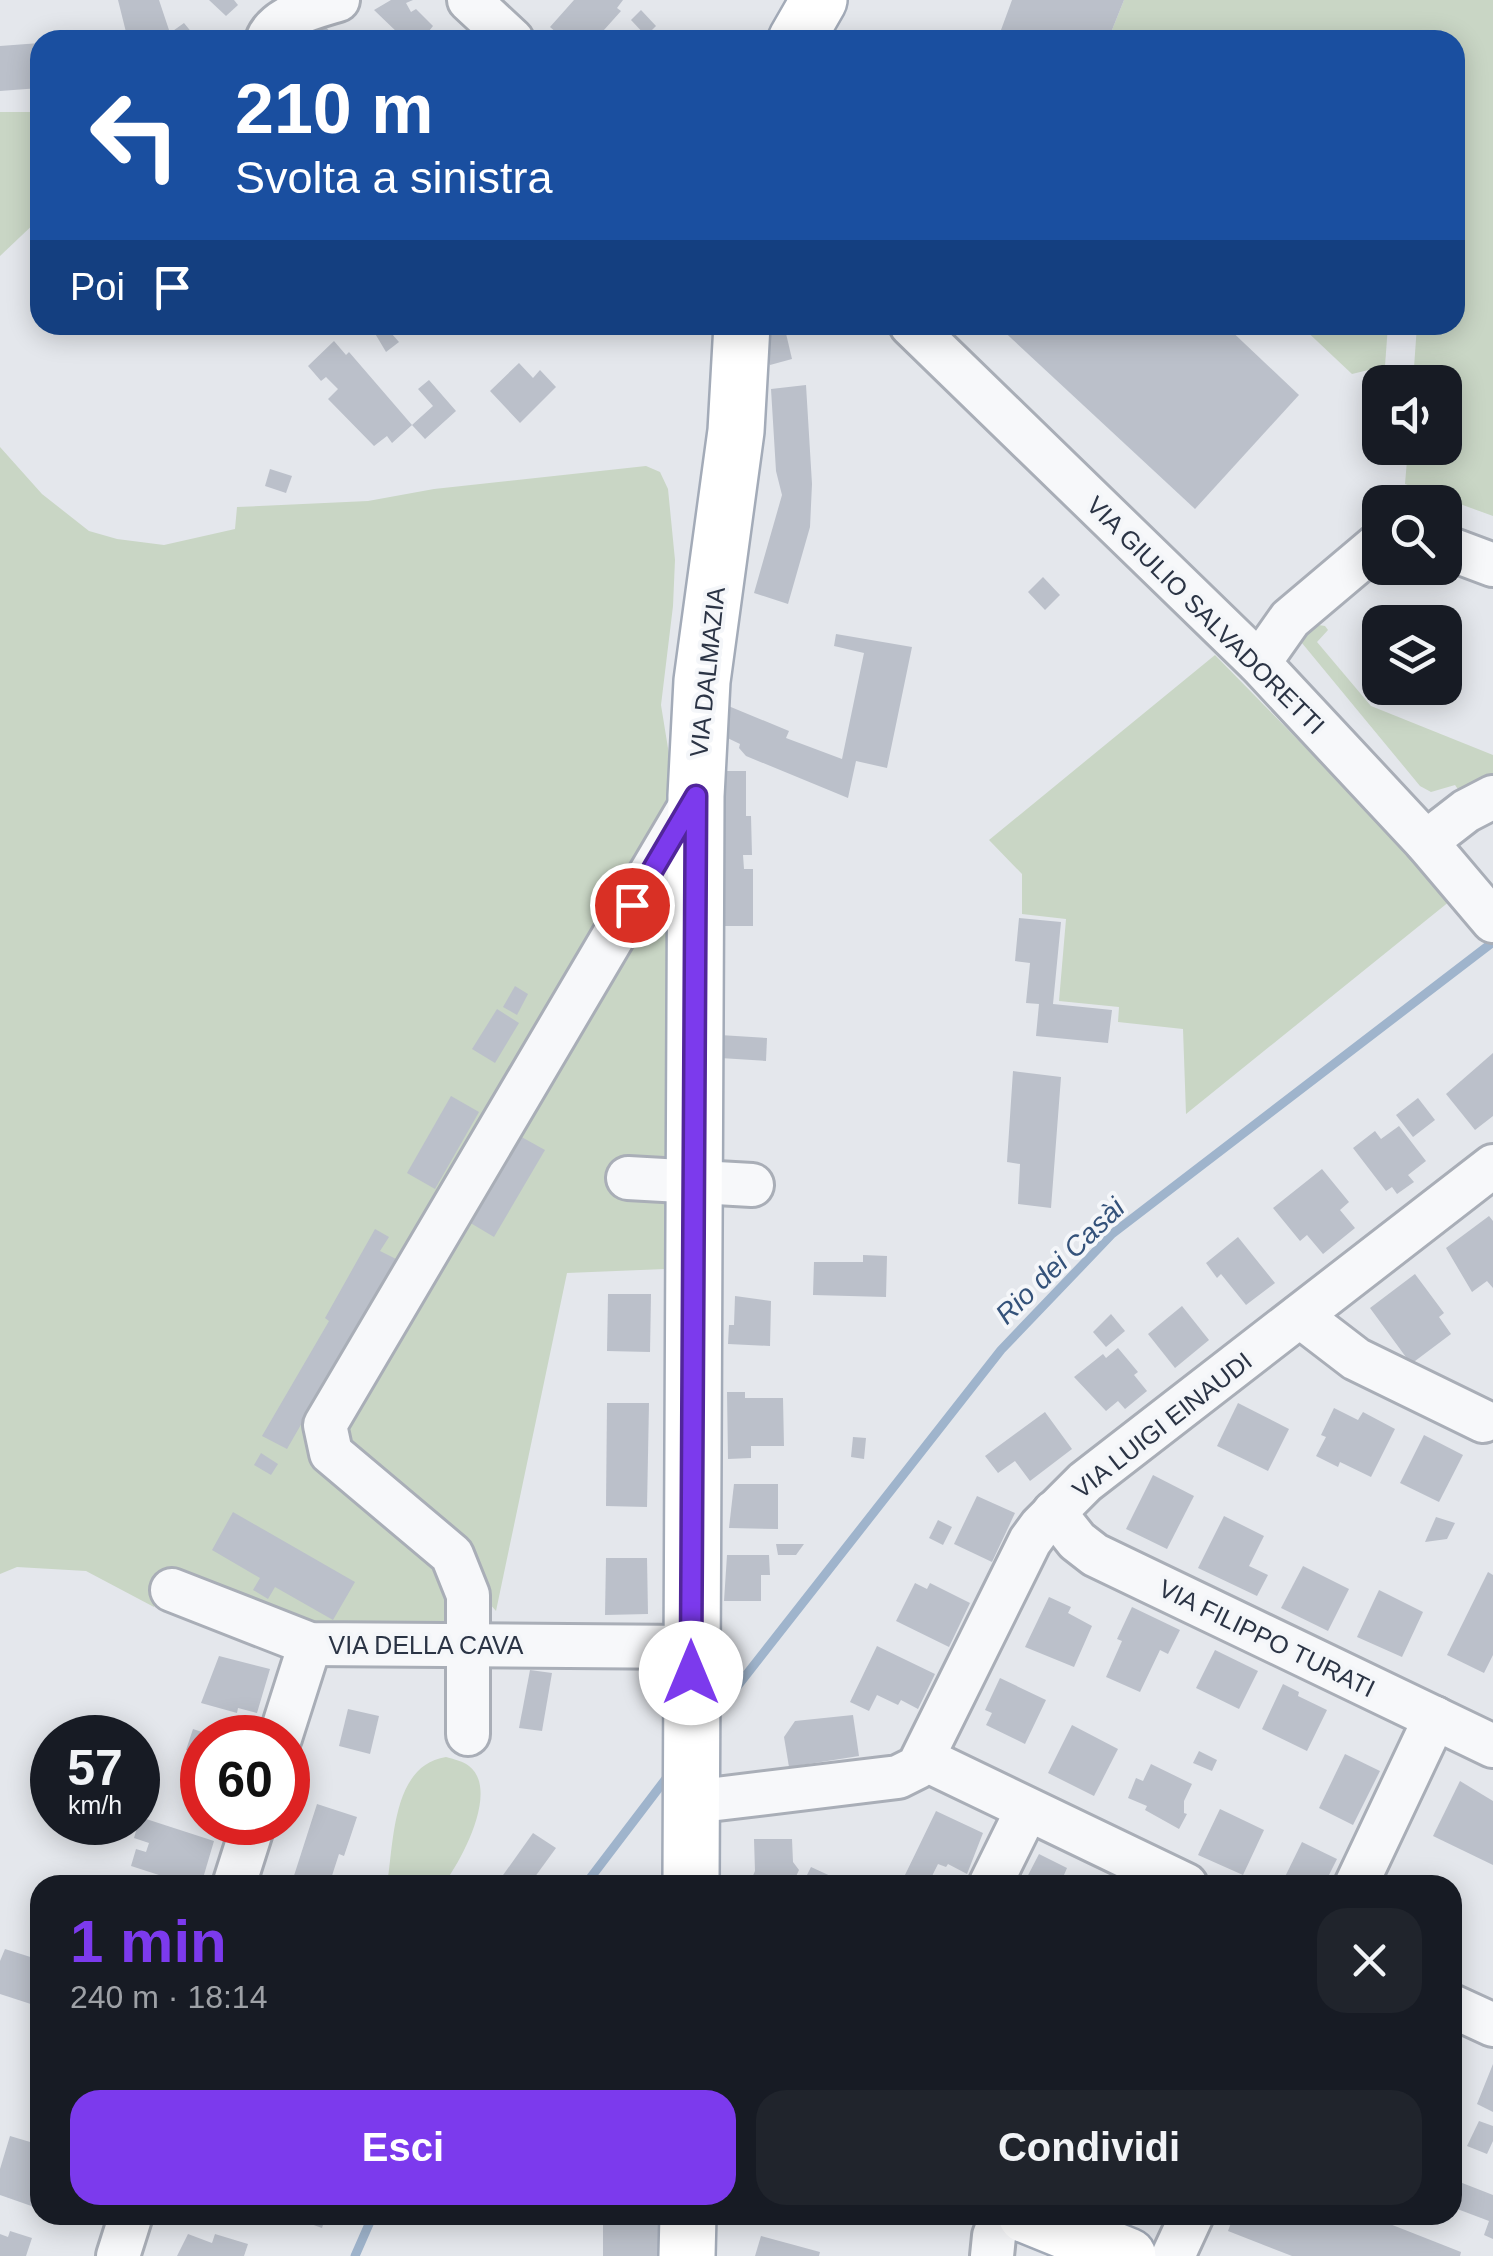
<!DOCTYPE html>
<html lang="it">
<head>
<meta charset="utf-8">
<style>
	:root { --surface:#171b24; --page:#20242c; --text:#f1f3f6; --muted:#9ea1a6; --accent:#7c3aed }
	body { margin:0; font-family:Arial,sans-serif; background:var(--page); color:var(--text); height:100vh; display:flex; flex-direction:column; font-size:38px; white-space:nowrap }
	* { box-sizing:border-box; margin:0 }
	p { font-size:32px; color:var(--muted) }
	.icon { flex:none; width:55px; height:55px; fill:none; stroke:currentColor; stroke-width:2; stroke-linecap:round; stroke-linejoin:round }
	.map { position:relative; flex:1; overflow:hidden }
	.panel { position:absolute; left:30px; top:1875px; width:1432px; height:350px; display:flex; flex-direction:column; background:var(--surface); border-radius:30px; box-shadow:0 5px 25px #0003 }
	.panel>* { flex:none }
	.banner { position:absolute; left:30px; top:30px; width:1435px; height:305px; border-radius:30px; box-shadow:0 5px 25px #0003; background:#1a4fa0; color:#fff; overflow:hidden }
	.tools { position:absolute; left:1362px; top:365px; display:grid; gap:20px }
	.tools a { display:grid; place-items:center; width:100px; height:100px; border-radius:20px; background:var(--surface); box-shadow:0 5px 25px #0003; font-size:50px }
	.speed { position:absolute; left:30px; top:1715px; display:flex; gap:20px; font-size:50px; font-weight:700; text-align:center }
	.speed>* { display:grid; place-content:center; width:130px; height:130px; border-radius:50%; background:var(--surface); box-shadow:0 5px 25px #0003; line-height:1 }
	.speed small { font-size:25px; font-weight:400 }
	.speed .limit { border:15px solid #d22; background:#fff; color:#111 }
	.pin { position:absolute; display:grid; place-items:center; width:85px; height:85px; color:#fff; margin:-42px; border:5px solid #fff; border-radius:50%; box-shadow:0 2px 10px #0007 }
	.me { position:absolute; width:110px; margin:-55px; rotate:0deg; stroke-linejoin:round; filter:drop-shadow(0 0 8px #0008) }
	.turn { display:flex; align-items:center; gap:35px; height:210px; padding:0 40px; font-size:45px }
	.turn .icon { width:130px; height:130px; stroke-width:2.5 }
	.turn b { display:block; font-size:70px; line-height:85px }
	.then { display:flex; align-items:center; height:95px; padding:0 40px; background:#0003; gap:20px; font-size:38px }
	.round { display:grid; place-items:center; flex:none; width:105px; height:105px; border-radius:30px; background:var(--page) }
	.summary { display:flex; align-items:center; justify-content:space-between; height:170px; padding:0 40px }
	h1 { font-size:60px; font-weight:700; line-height:75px; color:var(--accent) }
	.button { display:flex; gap:20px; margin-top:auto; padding:20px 40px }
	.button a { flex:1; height:115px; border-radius:30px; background:var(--accent); color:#fff; font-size:40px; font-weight:700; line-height:115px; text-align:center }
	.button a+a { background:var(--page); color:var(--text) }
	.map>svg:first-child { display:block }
	.green { fill:#c9d6c5 }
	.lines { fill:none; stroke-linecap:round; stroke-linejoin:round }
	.stream { stroke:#9fb4cc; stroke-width:9 }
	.building { fill:#bbc0ca }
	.minor-casing { stroke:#a9aeb7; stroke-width:48 }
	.major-casing { stroke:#a3abb8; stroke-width:60 }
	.minor { stroke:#f7f8fa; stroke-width:42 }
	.major { stroke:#fff; stroke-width:55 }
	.route-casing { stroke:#51269a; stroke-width:25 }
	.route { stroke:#7c3aed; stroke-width:18 }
	.labels { text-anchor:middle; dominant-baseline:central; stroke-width:8; stroke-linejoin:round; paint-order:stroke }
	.street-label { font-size:25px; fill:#2b3445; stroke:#f4f6f9 }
	.water-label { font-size:28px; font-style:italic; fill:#34527a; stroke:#f4f6f9 }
</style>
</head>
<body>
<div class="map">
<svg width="1493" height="2256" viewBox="0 0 1493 2256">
	<rect width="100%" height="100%" fill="#e4e7ec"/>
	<!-- green -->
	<g class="green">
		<polygon points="1124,0 1493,0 1493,516 1405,484 1408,448 1445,448 1445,382 1413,382 1417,325 1455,325 1455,40 1108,40"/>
		<polygon points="40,112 40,218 0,256 0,112"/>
		<polygon points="1300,325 1388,325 1385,366 1352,374"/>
		<polygon points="0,447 42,494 89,531 117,539 164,545 235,529 237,507 368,501 434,489 646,466 660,472 668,489 675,560 673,606 661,705 673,779 665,1269 567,1273 496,1611 480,1593 449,1634 315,1636 172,1573 154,1607 86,1571 17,1567 0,1574"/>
		<polygon points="1312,624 1325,626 1328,630 1317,642 1371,706 1493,755 1493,778 1462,795 1455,785 1431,792 1420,786 1297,637"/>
		<polygon points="1215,655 1406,850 1450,901 1186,1114 1183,1029 1118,1022 1119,1007 1059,1001 1066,919 1022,914 1022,874 989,840"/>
		<path d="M 446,1757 C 453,1759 463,1761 469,1766 C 500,1790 461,1861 443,1885 L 387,1885 C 394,1842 392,1765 446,1757 Z"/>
	</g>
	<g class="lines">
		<!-- stream -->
		<g class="stream">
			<polyline points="714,1716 1001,1350 1112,1234 1493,942"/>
			<polyline points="585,1885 671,1772"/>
			<polyline points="355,2256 373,2215"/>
		</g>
	</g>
	<!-- building -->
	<g class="building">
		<polygon points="118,0 159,0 170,33 184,23 193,34 186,40 128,40"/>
		<polygon points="209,0 234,0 238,5 226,16"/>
		<polygon points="391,0 413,0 406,3 411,12 416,9 433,26 422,40 393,40 399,34 374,10"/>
		<polygon points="574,0 623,0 617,8 621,11 595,40 565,40 550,27"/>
		<polygon points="1012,0 1124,0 1108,40 1016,40 1017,37 1001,30"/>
		<polygon points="641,10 656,26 646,36 631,20"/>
		<polygon points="315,17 339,40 273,40"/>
		<polygon points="40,43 40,88 0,91 0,46"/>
		<polygon points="370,325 384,325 399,342 386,352"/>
		<polygon points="760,325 784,325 792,359 770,365"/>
		<polygon points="997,325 1225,325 1299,395 1195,509"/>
		<polygon points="334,341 346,355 349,352 412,425 392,443 387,436 374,446 328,399 338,389 326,377 321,381 308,366"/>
		<polygon points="519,363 533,378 540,370 556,387 520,423 490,391"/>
		<polygon points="429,380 456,411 425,439 412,425 433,406 418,389"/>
		<polygon points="806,385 812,484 810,527 788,604 754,593 782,495 776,471 771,389"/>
		<polygon points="270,469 292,476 286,493 265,486"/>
		<polygon points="1043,577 1060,595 1045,610 1028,592"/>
		<polygon points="836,634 912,647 887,768 856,761 848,798 746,756 739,748 740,744 715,732 726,705 789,731 786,738 842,759 864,653 834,646"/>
		<polygon points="718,771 746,771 746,816 751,816 752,855 743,855 744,869 753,869 753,926 718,926"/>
		<polygon points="1019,918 1061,922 1053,1004 1112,1010 1108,1043 1036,1036 1039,1004 1026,1003 1030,963 1015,961"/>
		<polygon points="515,986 528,994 517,1015 503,1007"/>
		<polygon points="497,1009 519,1023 495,1063 472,1049"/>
		<polygon points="720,1035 767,1038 766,1061 720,1058"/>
		<polygon points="1493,1053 1493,1116 1475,1130 1446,1094"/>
		<polygon points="1013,1071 1061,1077 1051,1208 1018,1204 1020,1164 1007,1162"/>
		<polygon points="451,1096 479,1112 435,1189 407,1173"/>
		<polygon points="1418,1098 1435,1120 1413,1137 1396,1115"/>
		<polygon points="1399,1126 1426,1161 1408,1175 1414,1182 1397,1194 1392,1187 1386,1191 1353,1148 1375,1131 1381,1139"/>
		<polygon points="507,1129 545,1150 494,1237 457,1215"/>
		<polygon points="1322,1169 1349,1202 1340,1210 1355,1228 1323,1254 1307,1235 1300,1241 1273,1208"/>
		<polygon points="1489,1216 1493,1221 1493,1288 1487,1281 1472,1292 1446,1248"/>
		<polygon points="375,1229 389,1237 380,1251 396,1259 287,1449 262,1436 329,1321 325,1318"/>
		<polygon points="1238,1237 1275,1283 1246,1305 1221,1274 1217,1278 1206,1263"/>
		<polygon points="863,1255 887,1256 886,1297 813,1295 814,1262 863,1262"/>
		<polygon points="1415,1274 1444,1313 1439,1317 1451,1334 1411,1364 1370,1308"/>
		<polygon points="608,1294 651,1294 650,1352 607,1351"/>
		<polygon points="735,1296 771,1301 770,1346 728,1344 729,1325 734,1325"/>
		<polygon points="1182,1306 1209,1340 1175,1368 1148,1334"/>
		<polygon points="1111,1314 1125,1331 1106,1347 1093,1332"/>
		<polygon points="1118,1348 1138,1372 1134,1375 1147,1391 1125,1409 1118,1401 1106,1411 1074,1377 1103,1354 1106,1358"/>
		<polygon points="727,1392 745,1392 745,1398 783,1398 784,1446 751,1446 751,1458 728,1459"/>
		<polygon points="607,1403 649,1403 647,1507 606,1506"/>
		<polygon points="1238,1403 1289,1429 1268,1471 1217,1446"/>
		<polygon points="1334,1408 1358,1420 1363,1412 1395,1429 1371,1477 1340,1462 1338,1467 1316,1456 1326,1437 1321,1435"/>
		<polygon points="1045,1412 1072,1449 1030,1481 1015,1461 998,1473 985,1456"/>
		<polygon points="1424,1435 1463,1455 1439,1502 1400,1483"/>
		<polygon points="853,1437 866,1438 864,1459 851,1457"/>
		<polygon points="261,1453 278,1464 271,1475 254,1465"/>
		<polygon points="1153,1475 1194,1496 1167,1549 1126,1529"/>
		<polygon points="734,1484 778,1484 778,1529 729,1528"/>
		<polygon points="977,1496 1015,1513 992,1562 954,1544"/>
		<polygon points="233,1512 355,1582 333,1620 275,1587 268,1599 253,1590 260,1578 212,1550"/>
		<polygon points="1224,1516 1264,1536 1249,1566 1268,1575 1257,1596 1198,1568"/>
		<polygon points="1436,1517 1455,1523 1447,1539 1425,1542"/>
		<polygon points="938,1520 952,1527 943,1545 929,1538"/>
		<polygon points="776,1544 804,1544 796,1555 778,1555"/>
		<polygon points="727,1555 769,1555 770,1575 761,1575 761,1601 724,1601"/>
		<polygon points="606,1558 647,1558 648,1614 605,1615"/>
		<polygon points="1303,1566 1349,1589 1328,1631 1281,1608"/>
		<polygon points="1488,1572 1493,1575 1493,1655 1484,1673 1447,1655"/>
		<polygon points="915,1583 927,1589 930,1583 970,1603 949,1647 896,1621"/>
		<polygon points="1379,1590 1423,1612 1402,1657 1357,1637"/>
		<polygon points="1049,1597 1071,1607 1068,1613 1092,1626 1074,1667 1025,1647"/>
		<polygon points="1132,1607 1180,1630 1168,1654 1160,1650 1140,1692 1106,1677 1122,1641 1117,1639"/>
		<polygon points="877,1646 935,1674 918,1709 901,1700 898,1705 877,1695 869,1711 850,1702"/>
		<polygon points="1215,1650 1258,1671 1239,1709 1196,1688"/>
		<polygon points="219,1656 270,1669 257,1713 238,1708 237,1713 201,1703"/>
		<polygon points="530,1670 552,1673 542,1731 519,1728"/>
		<polygon points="1000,1678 1046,1700 1025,1744 986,1725 992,1713 985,1710"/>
		<polygon points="1283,1684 1299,1692 1298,1696 1327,1710 1307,1751 1262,1729"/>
		<polygon points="348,1709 379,1716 370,1754 339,1746"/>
		<polygon points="853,1715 859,1756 789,1767 784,1737 795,1721"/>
		<polygon points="1072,1725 1118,1749 1094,1796 1048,1773"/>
		<polygon points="193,1729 205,1733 198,1754 186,1750"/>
		<polygon points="1199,1751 1217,1760 1212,1771 1193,1763"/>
		<polygon points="1345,1754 1380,1771 1353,1825 1319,1808"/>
		<polygon points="1151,1764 1192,1784 1184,1801 1184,1813 1187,1814 1179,1829 1145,1810 1147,1806 1128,1798 1136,1778 1143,1781"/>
		<polygon points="1460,1781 1493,1801 1493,1865 1433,1836"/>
		<polygon points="317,1804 357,1817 344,1856 339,1854 329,1885 291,1885"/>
		<polygon points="1220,1809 1264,1830 1243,1875 1198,1855"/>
		<polygon points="936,1811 983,1833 967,1874 948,1864 946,1867 938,1864 931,1878 947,1885 919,1885 904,1877"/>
		<polygon points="140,1817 214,1841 201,1885 190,1885 131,1866 136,1849 146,1852 149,1843 134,1838"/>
		<polygon points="533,1833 556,1848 529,1885 496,1885"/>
		<polygon points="754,1839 792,1839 793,1862 799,1870 792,1885 749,1885 755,1871"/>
		<polygon points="1302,1842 1337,1859 1324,1885 1281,1885"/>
		<polygon points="1039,1854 1067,1868 1064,1875 1084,1885 1023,1885"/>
		<polygon points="811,1867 850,1885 802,1885"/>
		<polygon points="5,1949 40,1960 40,2007 0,1994 0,1961"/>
		<polygon points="1493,2064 1493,2112 1477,2104"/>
		<polygon points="1479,2121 1493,2126 1493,2141 1487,2154 1467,2146"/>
		<polygon points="10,2136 37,2144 32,2163 40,2166 40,2209 0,2195 0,2169"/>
		<polygon points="1452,2179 1493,2195 1493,2239 1484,2235 1489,2221 1452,2207"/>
		<polygon points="286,2215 326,2215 322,2228"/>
		<polygon points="603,2215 633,2215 633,2221 659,2221 658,2256 603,2256"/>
		<polygon points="1234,2215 1367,2215 1461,2252 1460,2256 1292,2256 1228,2231"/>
		<polygon points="10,2231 32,2238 26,2256 0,2256 0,2234 8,2237"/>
		<polygon points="188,2234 212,2243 215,2234 248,2244 244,2256 177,2256"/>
		<polygon points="761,2236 820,2252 819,2256 755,2256"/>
	</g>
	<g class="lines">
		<!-- minor casing -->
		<g class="minor-casing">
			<g id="minor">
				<polyline points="469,0 512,40"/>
				<path d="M 267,40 C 276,16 315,7 338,0"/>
				<polyline points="911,325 1259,663 1426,842 1493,921"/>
				<polyline points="1445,547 1493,565"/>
				<polyline points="1259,663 1290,619 1380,543"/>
				<polyline points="1426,842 1466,811 1493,797"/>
				<polyline points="628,1178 752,1185"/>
				<polyline points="1300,1316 1356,1359 1483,1421"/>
				<polyline points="1054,1512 1077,1541 1095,1555 1493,1746"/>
				<polyline points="172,1590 310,1644 691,1647"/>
				<polyline points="468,1734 468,1595 452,1555 331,1453 325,1425 696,796"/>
				<polyline points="280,1738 310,1644"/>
				<polyline points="924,1759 1186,1885"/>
				<polyline points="692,1802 898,1777 918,1767 1030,1541 1041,1526 1085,1482 1493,1166"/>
				<polyline points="234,1885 254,1822"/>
				<polyline points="990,1885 1027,1810"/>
				<polyline points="1356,1885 1435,1718"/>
				<polyline points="1452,2006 1493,2025"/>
				<polyline points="118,2256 131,2215"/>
				<polyline points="992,2256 994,2236 1002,2215"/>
				<polyline points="1173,2256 1192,2215"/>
			</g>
		</g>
		<!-- major casing -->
		<g class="major-casing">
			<g id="major">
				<polyline points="796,40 819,0"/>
				<polyline points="691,1885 696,796 702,681 736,431 742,325"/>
				<polyline points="1026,2215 1128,2256"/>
				<polyline points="687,2256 688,2215"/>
			</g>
		</g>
		<!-- minor -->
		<use href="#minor" class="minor"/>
		<!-- major -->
		<use href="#major" class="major"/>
	</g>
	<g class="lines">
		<!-- route casing -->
		<g class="route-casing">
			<polyline id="route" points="632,905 696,796 691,1673"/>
		</g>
		<!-- route -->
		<use href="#route" class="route"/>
	</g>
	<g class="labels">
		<!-- street labels -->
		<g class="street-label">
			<text transform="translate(1206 615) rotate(45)">VIA GIULIO SALVADORETTI</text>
			<text transform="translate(707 672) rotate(-84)">VIA DALMAZIA</text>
			<text transform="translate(1162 1425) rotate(-38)">VIA LUIGI EINAUDI</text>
			<text transform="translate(1267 1638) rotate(26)">VIA FILIPPO TURATI</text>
			<text x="426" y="1645">VIA DELLA CAVA</text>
		</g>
		<!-- water labels -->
		<g class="water-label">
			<text transform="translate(1060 1261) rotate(-44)">Rio dei Casài</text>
		</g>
	</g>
</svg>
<div class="tools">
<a><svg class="icon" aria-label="sound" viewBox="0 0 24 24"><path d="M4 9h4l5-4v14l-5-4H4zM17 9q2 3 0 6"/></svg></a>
<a><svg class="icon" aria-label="search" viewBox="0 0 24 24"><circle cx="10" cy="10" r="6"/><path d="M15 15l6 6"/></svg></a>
<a><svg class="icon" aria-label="layers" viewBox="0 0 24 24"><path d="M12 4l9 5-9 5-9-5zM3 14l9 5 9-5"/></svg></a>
</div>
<div class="speed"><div>57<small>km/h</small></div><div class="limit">60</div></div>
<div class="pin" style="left:632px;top:905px;background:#d93025"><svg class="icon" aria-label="arrive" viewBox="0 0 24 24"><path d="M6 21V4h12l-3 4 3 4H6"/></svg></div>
<svg class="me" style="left:691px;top:1673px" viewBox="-20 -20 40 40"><circle r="19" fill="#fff"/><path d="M0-13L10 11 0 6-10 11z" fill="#7c3aed"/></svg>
<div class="banner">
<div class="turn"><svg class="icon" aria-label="left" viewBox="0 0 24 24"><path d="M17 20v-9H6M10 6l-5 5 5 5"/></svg><div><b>210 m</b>Svolta a sinistra</div></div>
<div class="then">Poi<svg class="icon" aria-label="arrive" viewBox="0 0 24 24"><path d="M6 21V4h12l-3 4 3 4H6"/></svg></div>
</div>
<section class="panel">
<div class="summary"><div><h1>1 min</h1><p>240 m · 18:14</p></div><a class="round"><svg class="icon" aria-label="close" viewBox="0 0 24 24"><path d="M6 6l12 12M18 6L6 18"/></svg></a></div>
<div class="button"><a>Esci</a><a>Condividi</a></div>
</section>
</div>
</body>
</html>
